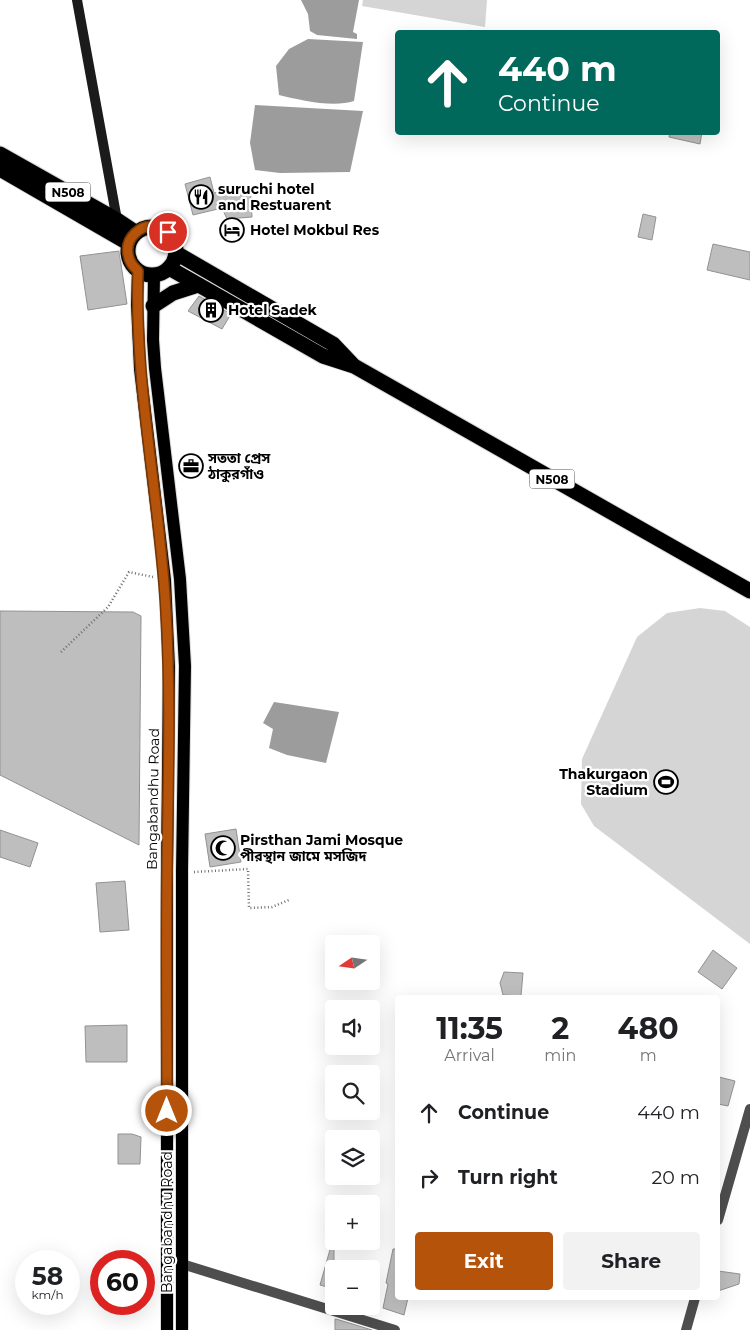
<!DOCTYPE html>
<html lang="en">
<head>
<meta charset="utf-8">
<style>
	:root { --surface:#fff; --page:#f2f2f2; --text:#202124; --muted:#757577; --accent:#b45309 }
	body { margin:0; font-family:Montserrat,"Noto Sans Bengali",sans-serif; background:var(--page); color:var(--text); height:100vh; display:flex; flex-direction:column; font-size:19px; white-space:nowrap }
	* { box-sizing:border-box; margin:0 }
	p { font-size:16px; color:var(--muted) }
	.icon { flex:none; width:28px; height:28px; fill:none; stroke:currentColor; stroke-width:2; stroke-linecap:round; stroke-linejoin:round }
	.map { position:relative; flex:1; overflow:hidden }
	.drawer { position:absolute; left:395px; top:995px; width:325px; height:305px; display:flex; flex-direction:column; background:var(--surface); border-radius:5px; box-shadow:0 5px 20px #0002 }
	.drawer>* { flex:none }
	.guide { position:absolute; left:395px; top:30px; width:325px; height:105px; border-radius:5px; box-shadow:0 5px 20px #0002; background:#00695c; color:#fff; overflow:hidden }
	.needle { width:32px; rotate:257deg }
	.buttons { position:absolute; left:325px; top:935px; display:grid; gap:10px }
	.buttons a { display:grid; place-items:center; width:55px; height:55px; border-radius:5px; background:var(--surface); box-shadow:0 5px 20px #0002; font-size:25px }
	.speed { position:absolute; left:15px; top:1250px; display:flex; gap:10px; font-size:25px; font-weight:700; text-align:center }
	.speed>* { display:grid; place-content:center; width:65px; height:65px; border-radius:50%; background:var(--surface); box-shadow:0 5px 20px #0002; line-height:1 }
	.speed small { font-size:12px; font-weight:400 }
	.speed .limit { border:8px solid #d22; background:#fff; color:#111 }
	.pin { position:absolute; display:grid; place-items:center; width:42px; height:42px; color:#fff; margin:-21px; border:2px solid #fff; border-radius:50%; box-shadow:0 1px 5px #0007 }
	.me { position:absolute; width:55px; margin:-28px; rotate:0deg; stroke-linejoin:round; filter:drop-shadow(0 0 4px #0008) }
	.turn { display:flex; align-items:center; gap:18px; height:105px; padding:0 20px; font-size:22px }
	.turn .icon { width:65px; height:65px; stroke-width:2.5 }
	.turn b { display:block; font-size:35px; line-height:42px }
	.eta { display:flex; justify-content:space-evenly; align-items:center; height:85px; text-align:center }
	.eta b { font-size:30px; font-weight:700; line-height:35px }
	.cta { display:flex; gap:10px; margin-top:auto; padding:10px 20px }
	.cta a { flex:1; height:58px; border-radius:5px; background:var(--accent); color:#fff; font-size:20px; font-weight:700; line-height:58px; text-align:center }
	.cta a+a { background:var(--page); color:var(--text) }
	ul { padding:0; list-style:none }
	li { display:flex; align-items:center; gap:15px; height:65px; padding:0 20px }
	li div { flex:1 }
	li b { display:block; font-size:19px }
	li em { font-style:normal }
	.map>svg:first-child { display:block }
	.green { fill:#d5d5d5 }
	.water { fill:#9c9c9c }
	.building { fill:#bebebe; stroke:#929292 }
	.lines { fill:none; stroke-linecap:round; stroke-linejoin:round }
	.primary-casing { stroke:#dbdbdb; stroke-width:14 }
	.highway-casing { stroke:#dbdbdb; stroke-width:17 }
	.path { stroke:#707070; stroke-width:2.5; stroke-dasharray:1 2.5; stroke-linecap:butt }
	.street { stroke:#4e4e4e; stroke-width:10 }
	.secondary { stroke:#1b1b1b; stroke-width:10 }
	.primary { stroke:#000; stroke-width:12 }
	.highway { stroke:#000; stroke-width:15 }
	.route-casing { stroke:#753606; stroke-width:12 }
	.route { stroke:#b45309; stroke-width:9 }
	.labels { text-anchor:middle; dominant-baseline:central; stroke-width:4.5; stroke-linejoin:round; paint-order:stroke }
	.shield { fill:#fff; stroke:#4c4c4c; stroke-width:1 }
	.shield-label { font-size:12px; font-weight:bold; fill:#000 }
	.poi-label { font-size:14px; font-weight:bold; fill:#000; stroke:#fff; text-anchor:start }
	.street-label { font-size:14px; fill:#000; stroke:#fff }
</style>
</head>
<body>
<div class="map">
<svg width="750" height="1330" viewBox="0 0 750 1330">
	<rect width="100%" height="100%" fill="#fff"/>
	<!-- green -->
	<g class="green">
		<polygon points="363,0 487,0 485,27 362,6"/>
		<polygon points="700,608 725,611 750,627 750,944 594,826 581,804 582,759 637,637 667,613"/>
	</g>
	<!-- water -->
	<g class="water">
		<polygon points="301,0 359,0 353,32 357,34 357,39 317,35 310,31 308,14"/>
		<path d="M 308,39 L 363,42 L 354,101 C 333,108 300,100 279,95 L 276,66 L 289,49 Z"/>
		<polygon points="255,105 363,111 350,172 280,173 255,170 250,143"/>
		<polygon points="274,702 339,712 326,763 287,755 269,748 273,729 263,723"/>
	</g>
	<!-- building -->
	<g class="building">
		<polygon points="670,132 702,132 700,144 669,137"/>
		<polygon points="210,177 214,193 250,185 252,217 227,219 222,208 193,215 185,184"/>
		<polygon points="643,214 656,217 652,240 638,237"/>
		<polygon points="713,244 750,252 750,280 707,270"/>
		<polygon points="119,251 127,304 88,310 80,256"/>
		<polygon points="199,296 231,314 222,329 188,311"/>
		<polygon points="0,611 133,612 141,616 139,845 0,775"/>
		<polygon points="236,829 241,862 210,867 205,834"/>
		<polygon points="0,830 38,843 30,867 0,857"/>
		<polygon points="125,881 129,930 100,932 96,883"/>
		<polygon points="713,950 737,968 722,989 698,972"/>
		<polygon points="504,972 523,973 521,996 503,995 500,983"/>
		<polygon points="127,1025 127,1062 86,1062 85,1026"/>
		<polygon points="719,1077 735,1081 728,1106 718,1104 718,1083"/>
		<polygon points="118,1134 132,1134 141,1137 140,1164 118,1164"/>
		<polygon points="331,1246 334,1247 334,1289 320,1285"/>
		<polygon points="393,1249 398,1249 398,1298 408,1298 404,1315 383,1308 388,1284 386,1283"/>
		<polygon points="718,1271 740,1274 739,1284 718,1291"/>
		<polygon points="335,1319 336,1319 372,1330 335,1330"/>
	</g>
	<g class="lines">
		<!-- primary casing -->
		<g class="primary-casing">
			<g id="primary">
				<polyline points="138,271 137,305 140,369 165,580 169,667 167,871 167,1330"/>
				<polyline points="154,275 153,340 155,368 180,579 185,666 182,871 182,1330"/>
			</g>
		</g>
		<!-- highway casing -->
		<g class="highway-casing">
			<g id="highway">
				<polyline points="0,154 117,220 135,232"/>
				<polyline points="0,169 128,243"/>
				<circle cx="152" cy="251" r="24"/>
				<polyline points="176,253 333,344 352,364"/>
				<polyline points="169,268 323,356 354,366 750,591"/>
				<polyline points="153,306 173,293 198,285"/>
			</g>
		</g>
		<!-- path -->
		<g class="path">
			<polyline points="61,652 108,607 129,572 153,577"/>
			<polyline points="194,872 248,869 249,908 272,907 289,900"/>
		</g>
		<!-- street -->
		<g class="street">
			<polyline points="718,1220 750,1109"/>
			<polyline points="182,1264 395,1330"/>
			<polyline points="686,1330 695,1298"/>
		</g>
		<!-- secondary -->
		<polyline class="secondary" points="77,0 117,220"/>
		<!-- primary -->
		<use href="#primary" class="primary"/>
		<!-- highway -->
		<use href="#highway" class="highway"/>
	</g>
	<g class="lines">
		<!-- route casing -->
		<g class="route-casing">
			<path id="route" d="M 167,1111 C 167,1031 166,950 167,870 C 168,784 171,698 166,612 C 160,498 134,386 138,271 C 133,266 129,262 128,254 C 125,238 141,223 157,227 C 161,227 165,230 168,232"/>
		</g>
		<!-- route -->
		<use href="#route" class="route"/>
	</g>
	<!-- icons -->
	<defs>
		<g id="restaurant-ring" transform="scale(1.25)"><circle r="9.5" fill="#fff" stroke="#000" stroke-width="1.5"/><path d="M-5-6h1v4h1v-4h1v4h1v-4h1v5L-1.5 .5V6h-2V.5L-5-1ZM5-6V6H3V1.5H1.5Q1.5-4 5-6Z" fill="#000"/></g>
		<g id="hotel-ring" transform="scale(1.25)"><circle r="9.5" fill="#fff" stroke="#000" stroke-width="1.5"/><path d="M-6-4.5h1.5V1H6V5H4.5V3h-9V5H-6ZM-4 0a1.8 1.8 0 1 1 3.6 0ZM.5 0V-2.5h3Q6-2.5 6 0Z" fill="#000"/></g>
		<g id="building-ring" transform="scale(1.25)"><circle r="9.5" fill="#fff" stroke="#000" stroke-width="1.5"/><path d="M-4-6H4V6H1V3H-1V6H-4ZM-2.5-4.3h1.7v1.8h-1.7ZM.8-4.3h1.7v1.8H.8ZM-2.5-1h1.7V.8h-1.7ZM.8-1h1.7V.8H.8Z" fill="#000"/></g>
		<g id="office-ring" transform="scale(1.25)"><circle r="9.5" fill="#fff" stroke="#000" stroke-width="1.5"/><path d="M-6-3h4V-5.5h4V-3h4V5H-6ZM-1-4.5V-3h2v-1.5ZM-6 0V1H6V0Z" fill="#000"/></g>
		<g id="stadium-ring" transform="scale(1.25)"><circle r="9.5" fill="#fff" stroke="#000" stroke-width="1.5"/><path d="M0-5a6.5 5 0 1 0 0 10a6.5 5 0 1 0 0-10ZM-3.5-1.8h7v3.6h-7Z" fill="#000"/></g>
		<g id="mosque-ring" transform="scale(1.25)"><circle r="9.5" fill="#fff" stroke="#000" stroke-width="1.5"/><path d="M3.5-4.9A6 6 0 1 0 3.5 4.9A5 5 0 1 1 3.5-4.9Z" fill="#000"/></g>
	</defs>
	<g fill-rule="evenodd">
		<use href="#restaurant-ring" x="201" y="197"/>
		<use href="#hotel-ring" x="232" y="230"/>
		<use href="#building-ring" x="211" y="310"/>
		<use href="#office-ring" x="191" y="466"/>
		<use href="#stadium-ring" x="666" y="782"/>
		<use href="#mosque-ring" x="223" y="848"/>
	</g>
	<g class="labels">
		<!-- shield labels -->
		<g class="shield">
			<rect x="45.5" y="182.5" width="45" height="19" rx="4"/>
			<rect x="529.5" y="469.5" width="45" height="19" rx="4"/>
		</g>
		<g class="shield-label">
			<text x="68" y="192">N508</text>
			<text x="552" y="479">N508</text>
		</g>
		<!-- poi labels -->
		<g class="poi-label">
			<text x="218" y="189">suruchi hotel<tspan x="218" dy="16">and Restuarent</tspan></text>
			<text x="250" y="230">Hotel Mokbul Res</text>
			<text x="228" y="310">Hotel Sadek</text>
			<text x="208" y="458">সততা প্রেস<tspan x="208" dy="16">ঠাকুরগাঁও</tspan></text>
			<text x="648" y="774" text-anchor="end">Thakurgaon<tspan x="648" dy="16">Stadium</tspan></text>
			<text x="240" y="840">Pirsthan Jami Mosque<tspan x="240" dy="16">পীরস্থান জামে মসজিদ</tspan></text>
		</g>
		<!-- street labels -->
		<g class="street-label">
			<text transform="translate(153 799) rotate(-89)">Bangabandhu Road</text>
			<text transform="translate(167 1222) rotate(-90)">Bangabandhu Road</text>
		</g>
	</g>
</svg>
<div class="buttons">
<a><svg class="needle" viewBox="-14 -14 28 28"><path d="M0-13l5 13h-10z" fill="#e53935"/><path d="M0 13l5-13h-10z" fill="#757577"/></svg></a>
<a><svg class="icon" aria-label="sound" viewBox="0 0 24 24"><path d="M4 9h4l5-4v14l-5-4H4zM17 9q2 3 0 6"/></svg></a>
<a><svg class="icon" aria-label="search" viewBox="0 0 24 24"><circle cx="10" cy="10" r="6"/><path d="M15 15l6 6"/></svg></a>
<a><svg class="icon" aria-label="layers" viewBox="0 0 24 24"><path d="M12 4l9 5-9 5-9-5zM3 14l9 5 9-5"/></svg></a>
<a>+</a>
<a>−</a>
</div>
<div class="speed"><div>58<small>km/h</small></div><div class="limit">60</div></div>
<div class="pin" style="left:168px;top:232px;background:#d93025"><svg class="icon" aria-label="arrive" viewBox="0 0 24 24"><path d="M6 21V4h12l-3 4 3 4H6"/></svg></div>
<svg class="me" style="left:167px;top:1111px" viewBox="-20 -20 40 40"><circle r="17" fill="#b45309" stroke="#fff" stroke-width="3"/><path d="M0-11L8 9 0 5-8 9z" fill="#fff"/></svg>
<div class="guide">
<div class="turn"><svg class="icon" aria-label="ahead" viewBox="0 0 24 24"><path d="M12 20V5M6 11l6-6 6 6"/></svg><div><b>440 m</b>Continue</div></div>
</div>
<section class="drawer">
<div class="eta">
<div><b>11:35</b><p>Arrival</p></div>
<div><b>2</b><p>min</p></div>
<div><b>480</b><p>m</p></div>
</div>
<ul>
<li><svg class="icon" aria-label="ahead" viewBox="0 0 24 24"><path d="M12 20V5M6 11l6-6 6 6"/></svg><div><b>Continue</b></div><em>440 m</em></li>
<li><svg class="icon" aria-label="right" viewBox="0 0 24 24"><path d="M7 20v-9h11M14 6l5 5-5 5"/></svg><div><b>Turn right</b></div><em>20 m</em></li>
</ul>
<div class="cta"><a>Exit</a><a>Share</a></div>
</section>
</div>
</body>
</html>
